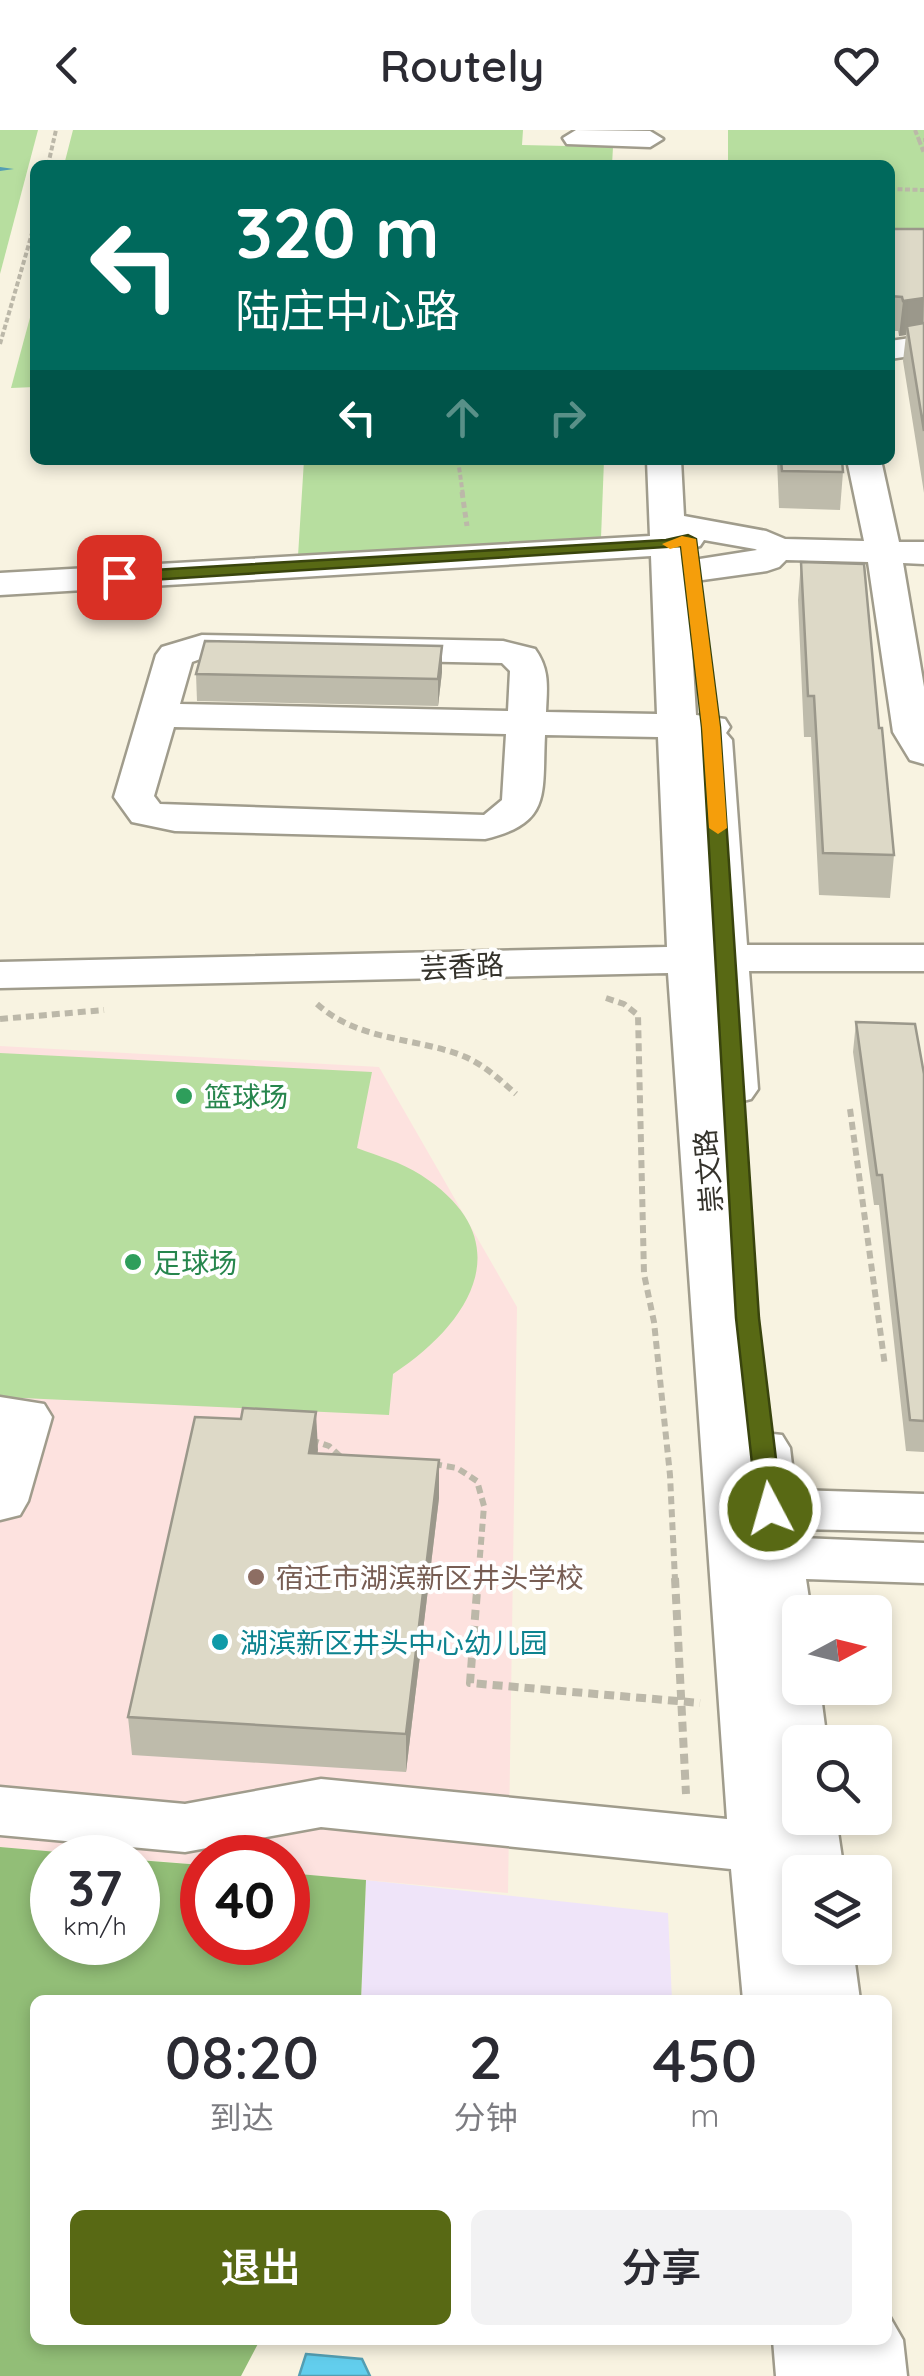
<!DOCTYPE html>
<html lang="zh">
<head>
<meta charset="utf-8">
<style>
	:root { --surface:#fff; --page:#f2f2f3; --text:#2b2b33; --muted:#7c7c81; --accent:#586914 }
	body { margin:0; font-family:Quicksand,"Noto Sans SC",sans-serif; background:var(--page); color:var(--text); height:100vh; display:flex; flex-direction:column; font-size:38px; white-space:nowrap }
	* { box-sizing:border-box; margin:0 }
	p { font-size:32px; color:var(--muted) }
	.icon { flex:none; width:55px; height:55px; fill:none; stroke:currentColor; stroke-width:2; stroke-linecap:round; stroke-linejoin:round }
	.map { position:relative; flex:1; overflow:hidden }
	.sheet { position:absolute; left:30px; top:1865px; width:862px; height:350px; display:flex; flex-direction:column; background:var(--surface); border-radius:15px; box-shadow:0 5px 15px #0003 }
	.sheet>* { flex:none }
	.banner { position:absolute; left:30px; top:30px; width:865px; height:305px; border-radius:15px; box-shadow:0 5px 15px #0003; background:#00695c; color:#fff; overflow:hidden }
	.needle { width:65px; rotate:83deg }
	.buttons { position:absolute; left:782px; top:1465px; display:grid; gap:20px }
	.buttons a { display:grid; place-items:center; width:110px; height:110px; border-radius:15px; background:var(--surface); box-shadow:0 5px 15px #0003; font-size:50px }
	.speed { position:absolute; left:30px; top:1705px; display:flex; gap:20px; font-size:50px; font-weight:700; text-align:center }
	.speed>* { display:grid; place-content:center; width:130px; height:130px; border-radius:50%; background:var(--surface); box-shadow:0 5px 15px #0003; line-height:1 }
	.speed small { font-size:25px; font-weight:400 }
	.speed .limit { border:15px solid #d22; background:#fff; color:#111 }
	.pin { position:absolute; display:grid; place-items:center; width:85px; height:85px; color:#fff; margin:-42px; border-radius:20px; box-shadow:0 5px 15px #0006 }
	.me { position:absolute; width:110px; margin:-55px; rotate:354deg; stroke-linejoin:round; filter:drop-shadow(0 0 8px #0008) }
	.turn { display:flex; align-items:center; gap:35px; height:210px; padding:0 40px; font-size:45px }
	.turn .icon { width:130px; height:130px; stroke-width:2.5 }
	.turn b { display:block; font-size:70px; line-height:85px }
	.lanes { display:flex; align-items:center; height:95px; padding:0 40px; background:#0003; justify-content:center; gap:50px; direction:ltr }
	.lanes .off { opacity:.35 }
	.eta { display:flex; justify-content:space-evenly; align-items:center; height:170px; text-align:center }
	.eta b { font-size:60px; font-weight:600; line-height:70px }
	.button { display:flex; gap:20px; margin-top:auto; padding:20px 40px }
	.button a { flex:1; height:115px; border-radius:15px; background:var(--accent); color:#fff; font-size:40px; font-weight:600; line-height:115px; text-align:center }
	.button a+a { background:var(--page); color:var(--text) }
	header { display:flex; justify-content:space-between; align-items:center; height:130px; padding:0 40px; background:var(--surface); font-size:45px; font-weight:600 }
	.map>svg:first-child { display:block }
	.industrial { fill:#efe4f9 }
	.education { fill:#fde2df }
	.green { fill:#b7de9f }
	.forest { fill:#92be77 }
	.water { fill:#62ceed; stroke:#549fb3; stroke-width:2.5 }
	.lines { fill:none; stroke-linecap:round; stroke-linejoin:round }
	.stream { fill:#549fb3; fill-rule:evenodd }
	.minor-casing { stroke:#a09c8c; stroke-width:5 }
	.path-far3 { stroke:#bcb8a9; stroke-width:4; stroke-dasharray:5 2.5; stroke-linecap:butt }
	.path-far2 { stroke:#bcb8a9; stroke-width:5; stroke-dasharray:6 4; stroke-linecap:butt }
	.path-far1 { stroke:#bcb8a9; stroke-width:6; stroke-dasharray:8 5; stroke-linecap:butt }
	.path { stroke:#bcb8a9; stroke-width:8; stroke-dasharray:10 6; stroke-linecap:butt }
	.minor { fill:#fff; fill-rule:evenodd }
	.wall { fill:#bebbab }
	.shaded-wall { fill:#9b988b }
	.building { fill:#ddd9c7; stroke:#9b988b; stroke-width:2.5 }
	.route { fill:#586914; stroke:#39440d; stroke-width:2.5 }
	.slow { fill:#f59e0b }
	.leisure-dot { fill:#2e9e5b; stroke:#fff; stroke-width:4 }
	.education-dot { fill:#8d6e63; stroke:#fff; stroke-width:4 }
	.culture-dot { fill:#0f9aa8; stroke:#fff; stroke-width:4 }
	.labels { text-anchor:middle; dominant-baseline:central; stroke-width:8; stroke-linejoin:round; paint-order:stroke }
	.street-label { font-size:28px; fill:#34322b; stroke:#fff }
	.leisure-label { font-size:28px; fill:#27864d; stroke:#fff; text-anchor:start }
	.education-label { font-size:28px; fill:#785e54; stroke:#fff; text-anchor:start }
	.culture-label { font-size:28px; fill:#0d838f; stroke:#fff; text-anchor:start }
</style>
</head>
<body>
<header><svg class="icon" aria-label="back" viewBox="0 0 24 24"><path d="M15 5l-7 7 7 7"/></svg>Routely<svg class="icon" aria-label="heart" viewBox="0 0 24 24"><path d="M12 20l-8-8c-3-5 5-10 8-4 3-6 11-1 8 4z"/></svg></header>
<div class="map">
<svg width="924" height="2246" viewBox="0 0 924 2246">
	<rect width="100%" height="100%" fill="#f8f3e1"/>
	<!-- industrial -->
	<polygon class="industrial" points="366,1750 668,1783 672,1870 361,1870"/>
	<!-- education -->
	<polygon class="education" points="0,916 379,937 517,1177 508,1763 288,1743 288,1728 202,1728 202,1735 0,1717"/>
	<!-- green -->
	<g class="green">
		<polygon points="0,0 38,0 0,144"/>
		<polygon points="73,0 523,0 522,15 613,17 612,35 64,35"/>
		<polygon points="728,0 924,0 924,123 890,121 890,35 728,35"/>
		<polygon points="35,169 35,257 11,258"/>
		<polygon points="304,330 604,330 601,408 298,426"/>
		<path d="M 0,923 L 372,942 L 357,1018 C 378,1026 401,1032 421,1045 C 522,1110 472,1192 393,1244 L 389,1285 L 0,1267 Z"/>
	</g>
	<!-- forest -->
	<polygon class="forest" points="0,1717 115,1727 52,1728 52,1812 138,1812 138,1730 202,1735 202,1812 288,1812 288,1743 366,1750 361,1870 35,1870 35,2210 260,2210 241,2246 0,2246"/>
	<!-- water -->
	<polygon class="water" points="306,2224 362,2229 370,2246 299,2246"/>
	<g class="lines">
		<!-- stream -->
		<polygon class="stream" points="0,37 14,39 0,41"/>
		<!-- minor casing -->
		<g class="minor-casing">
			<g id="minor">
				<polygon points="576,0 650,1 663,9 650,17 567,14 563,8"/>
				<polygon points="924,206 924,224 890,229 890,211"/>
				<path d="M 647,330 L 681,330 L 684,386 L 766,401 L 785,409 L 864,411 L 847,330 L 881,330 L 899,412 L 924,412 L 924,434 L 903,433 L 924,557 L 924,634 L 910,630 L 893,602 L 868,432 L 786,430 L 779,437 L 767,441 L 688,452 L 696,585 L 725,589 L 730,597 L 726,603 L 732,610 L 747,815 L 924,815 L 924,841 L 749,841 L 758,959 L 751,969 L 735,973 L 724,970 L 756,1302 L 782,1305 L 790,1318 L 795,1360 L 924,1364 L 924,1402 L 800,1399 L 801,1408 L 924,1413 L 924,1453 L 806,1449 L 811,1482 L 800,1482 L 800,1558 L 820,1558 L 827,1612 L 800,1612 L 800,1664 L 786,1660 L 787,1670 L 800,1665 L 800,1688 L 836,1688 L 844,1742 L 800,1742 L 800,1818 L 853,1818 L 860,1870 L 743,1870 L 731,1739 L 321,1697 L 185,1722 L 0,1705 L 0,1657 L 185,1674 L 321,1649 L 727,1689 L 668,843 L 0,858 L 0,832 L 667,817 L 658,607 L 545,605 C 542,665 552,693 485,709 L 175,701 L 132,692 L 114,667 L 156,525 L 162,517 L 202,505 L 503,511 L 535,519 C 550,540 547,557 546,582 L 657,584 L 651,426 L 0,465 L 0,443 L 650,406 ZM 704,410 L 755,419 L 757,420 L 687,431 L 686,420 L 700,416 ZM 206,527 L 502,533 L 510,541 L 508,581 L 180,574 L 192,532 ZM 174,597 L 506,604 L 502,670 L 484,685 L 160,674 L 154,666 Z"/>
				<polygon points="0,1267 44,1274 52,1287 28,1371 20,1385 0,1390"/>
				<polygon points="888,2184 903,2210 907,2246 776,2246 773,2210 888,2210"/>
			</g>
		</g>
		<!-- path-far3 -->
		<g class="path-far3">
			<polyline points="915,0 919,10 924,10"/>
			<polyline points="919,10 924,23"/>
			<polyline points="48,35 56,0"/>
			<polyline points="890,59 924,60"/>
			<polyline points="0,214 35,93"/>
			<polyline points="458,330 463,365"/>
		</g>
		<!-- path-far2 -->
		<polyline class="path-far2" points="462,362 467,396"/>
		<!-- path-far1 -->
		<g class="path-far1">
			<polyline points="606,868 624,874 638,885 644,1144 654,1192 670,1345 675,1450"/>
			<path d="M 317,874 C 357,910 409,907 458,924 C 481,932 498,948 516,964"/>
			<polyline points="0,889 104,880"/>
			<polyline points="850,979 885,1236"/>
			<polyline points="311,1310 329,1316 342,1328"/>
			<polyline points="434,1334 457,1338 477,1351 484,1376 478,1450"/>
		</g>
		<!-- path -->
		<g class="path">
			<polyline points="478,1448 470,1553 700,1573"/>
			<polyline points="675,1448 686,1664"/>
		</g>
		<!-- minor -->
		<use href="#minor" class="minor"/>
	</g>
	<!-- wall -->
	<g class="wall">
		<polygon points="890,99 924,99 924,363 903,231 906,205 899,206 898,201 890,201"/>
		<polygon points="777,330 842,330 843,342 840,380 779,378"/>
		<polygon points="801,432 879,598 894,725 890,768 819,765 811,607 804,607 798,470"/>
		<polygon points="442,542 438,576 197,571 196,544"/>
		<polygon points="856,892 924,944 924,1322 906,1321 879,1075 874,1075 853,922"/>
		<polygon points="318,1320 317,1323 439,1368 406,1642 132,1625 128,1587"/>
	</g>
	<!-- shaded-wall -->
	<g class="shaded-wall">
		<polygon points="924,168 923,202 907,196 906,205 899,206 903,171"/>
		<polygon points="442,516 442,542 438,576 438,549"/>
		<polygon points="316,1282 318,1320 311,1361 309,1323"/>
		<polygon points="439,1330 439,1368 406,1642 406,1604"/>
	</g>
	<!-- building -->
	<g class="building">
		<polygon points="890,99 924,99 924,168 903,171 902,167 890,166"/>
		<polygon points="924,193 924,301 907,196"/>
		<polygon points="781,330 842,330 843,342 782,341"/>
		<polygon points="801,432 864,434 879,598 882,598 894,725 823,723 814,566 808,566"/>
		<polygon points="205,511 442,516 438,549 196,544"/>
		<polygon points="856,892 915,894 924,944 924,1291 910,1290 882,1045 877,1045"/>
		<polygon points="243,1278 316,1282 309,1323 439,1330 406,1604 128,1587 195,1287 241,1289"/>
	</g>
	<!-- route -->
	<polygon class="route" points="688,405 696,409 720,597 759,1188 782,1379 770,1388 757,1379 736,1188 702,597 681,416 119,452 111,447 119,442 666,410"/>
	<!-- slow -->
	<polygon class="slow" points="682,406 696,409 720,597 727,698 718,704 709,698 702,597 681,416 670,419 662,414"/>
	<!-- markers -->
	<g class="leisure-dot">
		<circle cx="184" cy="966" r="10"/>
		<circle cx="133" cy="1132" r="10"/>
	</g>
	<circle class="education-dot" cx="256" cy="1447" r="10"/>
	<circle class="culture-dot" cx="220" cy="1512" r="10"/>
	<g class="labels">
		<!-- street labels -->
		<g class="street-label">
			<text transform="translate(462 836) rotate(-3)">芸香路</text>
			<text transform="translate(708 1041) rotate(-95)">崇文路</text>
		</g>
		<!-- leisure labels -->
		<g class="leisure-label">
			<text x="204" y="966">篮球场</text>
			<text x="153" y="1132">足球场</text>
		</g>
		<!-- education labels -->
		<g class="education-label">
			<text x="276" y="1447">宿迁市湖滨新区井头学校</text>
		</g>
		<!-- culture labels -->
		<g class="culture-label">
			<text x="240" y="1512">湖滨新区井头中心幼儿园</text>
		</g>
	</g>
</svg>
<div class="buttons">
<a><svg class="needle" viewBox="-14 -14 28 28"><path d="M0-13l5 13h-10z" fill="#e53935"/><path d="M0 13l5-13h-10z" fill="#7c7c81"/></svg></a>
<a><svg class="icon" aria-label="search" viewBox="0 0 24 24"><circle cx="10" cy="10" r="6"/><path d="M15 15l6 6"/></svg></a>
<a><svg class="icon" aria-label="layers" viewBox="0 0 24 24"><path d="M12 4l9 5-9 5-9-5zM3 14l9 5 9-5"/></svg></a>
</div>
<div class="speed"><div>37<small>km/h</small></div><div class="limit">40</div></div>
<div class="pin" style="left:119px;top:447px;background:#d93025"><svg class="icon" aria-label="arrive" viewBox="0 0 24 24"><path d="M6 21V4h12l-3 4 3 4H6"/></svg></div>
<svg class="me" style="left:770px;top:1379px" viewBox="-20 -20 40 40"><circle r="17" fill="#586914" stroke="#fff" stroke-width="3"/><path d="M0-11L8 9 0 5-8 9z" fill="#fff"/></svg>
<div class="banner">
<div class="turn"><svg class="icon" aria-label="left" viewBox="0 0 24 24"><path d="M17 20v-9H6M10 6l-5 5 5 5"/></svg><div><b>320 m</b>陆庄中心路</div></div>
<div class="lanes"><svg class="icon" aria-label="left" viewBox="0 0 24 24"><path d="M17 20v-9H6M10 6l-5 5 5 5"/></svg><svg class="icon off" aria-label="ahead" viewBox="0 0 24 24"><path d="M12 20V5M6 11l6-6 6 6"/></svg><svg class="icon off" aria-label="right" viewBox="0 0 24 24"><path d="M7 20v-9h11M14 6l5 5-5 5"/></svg></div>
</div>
<section class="sheet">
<div class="eta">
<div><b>08:20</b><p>到达</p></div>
<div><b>2</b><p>分钟</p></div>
<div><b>450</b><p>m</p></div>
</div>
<div class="button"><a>退出</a><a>分享</a></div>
</section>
</div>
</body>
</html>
